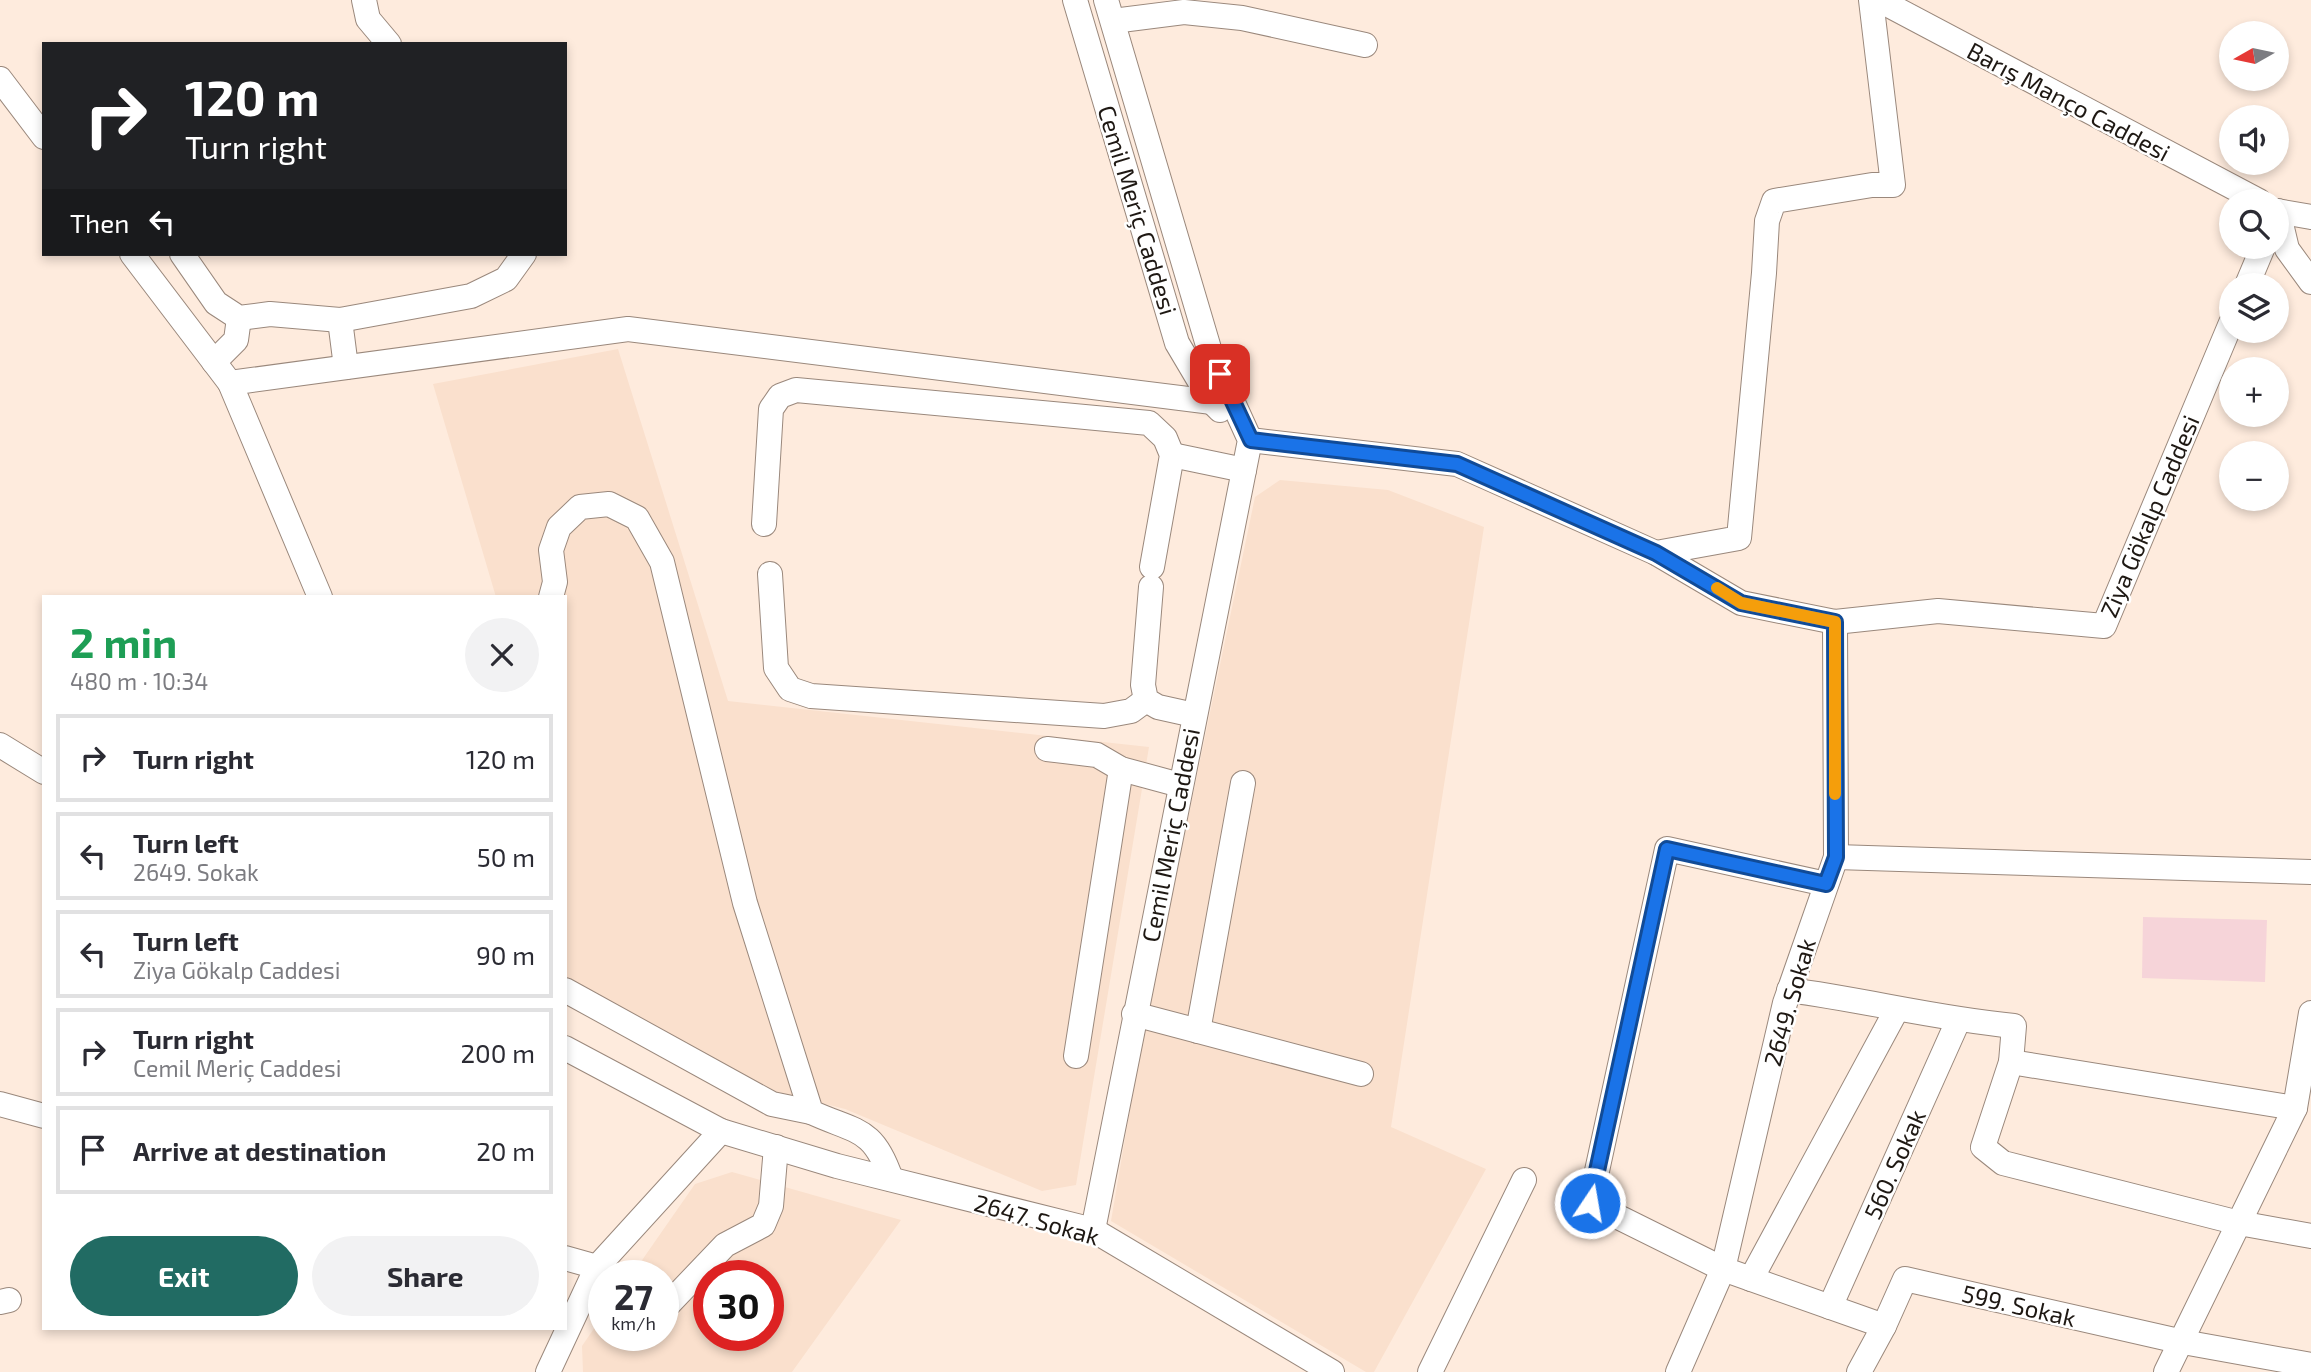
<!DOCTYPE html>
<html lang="en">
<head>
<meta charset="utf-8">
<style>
	:root { --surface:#fff; --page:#f2f2f3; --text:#2b2b33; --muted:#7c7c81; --line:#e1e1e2; --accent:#216b63 }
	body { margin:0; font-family:"Exo 2",sans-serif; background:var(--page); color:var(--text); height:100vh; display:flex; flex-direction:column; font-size:26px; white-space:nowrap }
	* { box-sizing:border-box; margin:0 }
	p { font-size:23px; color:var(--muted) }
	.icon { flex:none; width:38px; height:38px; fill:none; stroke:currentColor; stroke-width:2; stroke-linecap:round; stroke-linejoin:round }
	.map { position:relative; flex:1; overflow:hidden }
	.drawer { position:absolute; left:42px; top:595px; width:525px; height:735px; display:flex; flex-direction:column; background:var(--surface); border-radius:0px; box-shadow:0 4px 10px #0003 }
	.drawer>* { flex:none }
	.banner { position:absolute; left:42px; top:42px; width:525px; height:214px; border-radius:0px; box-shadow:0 4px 10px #0003; background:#202124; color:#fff; overflow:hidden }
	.needle { width:46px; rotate:261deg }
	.buttons { position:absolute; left:2219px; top:21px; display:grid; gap:14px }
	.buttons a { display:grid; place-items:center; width:70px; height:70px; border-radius:50%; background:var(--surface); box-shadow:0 4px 10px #0003; font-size:35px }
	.speed { position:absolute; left:588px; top:1260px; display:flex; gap:14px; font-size:35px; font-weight:700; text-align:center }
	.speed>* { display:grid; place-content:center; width:91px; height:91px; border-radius:50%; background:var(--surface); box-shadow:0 4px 10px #0003; line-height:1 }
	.speed small { font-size:18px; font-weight:400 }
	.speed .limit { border:10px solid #d22; background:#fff; color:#111 }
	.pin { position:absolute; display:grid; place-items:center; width:60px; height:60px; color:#fff; margin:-30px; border-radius:14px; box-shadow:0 4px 10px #0006 }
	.me { position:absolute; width:77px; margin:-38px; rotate:12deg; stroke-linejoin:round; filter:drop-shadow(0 0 5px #0008) }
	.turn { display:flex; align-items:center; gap:24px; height:147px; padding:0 28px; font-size:32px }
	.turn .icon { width:91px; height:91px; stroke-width:2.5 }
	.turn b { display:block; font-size:49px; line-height:60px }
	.then { display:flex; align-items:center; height:66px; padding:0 28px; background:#0003; gap:14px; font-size:26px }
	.round { display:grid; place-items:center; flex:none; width:74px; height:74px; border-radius:37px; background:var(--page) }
	.overview { display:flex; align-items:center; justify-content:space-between; height:119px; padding:0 28px }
	h1 { font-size:42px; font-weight:700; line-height:52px; color:#1e9e55 }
	.primary-button { display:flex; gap:14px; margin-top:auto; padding:14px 28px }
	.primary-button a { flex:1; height:80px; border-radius:42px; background:var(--accent); color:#fff; font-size:28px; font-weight:700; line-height:80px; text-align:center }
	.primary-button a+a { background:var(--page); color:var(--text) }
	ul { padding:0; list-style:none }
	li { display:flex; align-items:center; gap:21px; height:88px; margin:0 14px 10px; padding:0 14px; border:4px solid var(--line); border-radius:0px }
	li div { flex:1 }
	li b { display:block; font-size:26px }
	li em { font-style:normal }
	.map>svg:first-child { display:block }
	.built { fill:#fae0cd; fill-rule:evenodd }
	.green { fill:#f6d4d9 }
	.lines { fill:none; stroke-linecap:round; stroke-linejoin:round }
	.minor-casing { stroke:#9a887c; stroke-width:26 }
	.minor { stroke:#fff; stroke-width:24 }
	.route-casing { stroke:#114b97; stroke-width:18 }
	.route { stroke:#1a73e8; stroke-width:12 }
	.slow { stroke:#f59e0b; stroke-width:12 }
	.labels { text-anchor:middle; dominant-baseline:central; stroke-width:5; stroke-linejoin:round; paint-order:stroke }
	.street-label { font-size:24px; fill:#1e1813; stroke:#fff }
</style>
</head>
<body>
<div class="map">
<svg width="2311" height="1372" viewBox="0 0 2311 1372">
	<rect width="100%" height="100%" fill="#feebdd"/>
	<!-- built -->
	<g class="built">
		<polygon points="618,349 728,701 1149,747 1076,1185 1042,1191 845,1109 731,1080 565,1003 565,597 496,597 433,384"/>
		<polygon points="1280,480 1388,490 1484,527 1391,1127 1486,1169 1374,1372 1366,1372 1111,1221 1141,1044 1255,497"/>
		<path d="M 732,1172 L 901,1220 L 792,1372 L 583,1372 L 582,1346 L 604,1314 L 604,1335 L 663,1335 L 663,1276 L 631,1276 L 695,1184 ZM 709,1276 L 768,1276 L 768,1335 L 709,1335 Z"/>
	</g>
	<!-- green -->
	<polygon class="green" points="2143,917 2267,920 2265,982 2142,978"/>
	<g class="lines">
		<!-- minor casing -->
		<g class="minor-casing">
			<g id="minor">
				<polyline points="364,0 368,19 389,44"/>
				<polyline points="1075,0 1177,343 1212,402 1220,410"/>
				<polyline points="1879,0 2259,201"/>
				<polyline points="1113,21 1184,12 1242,18 1365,45"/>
				<polyline points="0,79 44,137"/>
				<polyline points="2277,211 2311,217"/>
				<polyline points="2278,211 2287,249 2311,282"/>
				<polyline points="132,254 230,383 320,597"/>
				<polyline points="182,254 216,303 239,318 270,314 340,320 471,296 506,279 524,254"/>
				<polyline points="2247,285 2263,247"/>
				<polyline points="340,320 346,367"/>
				<polyline points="214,362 236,340 239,318"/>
				<polyline points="230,383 628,329 1212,402"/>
				<polyline points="1250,440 1457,464 1656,553 1741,603 1835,622 1938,611 2104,626 2231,323"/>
				<polyline points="1172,455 1244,470"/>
				<polyline points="764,524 771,409 780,396 796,390 1149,423 1165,438 1172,455 1152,567"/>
				<polyline points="1656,553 1739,538 1764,273 1767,221 1774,201 1872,185 1893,185 1871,0"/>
				<polyline points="770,574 776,668 790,689 811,696 1104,716 1131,711 1146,700"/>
				<polyline points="1151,587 1143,685 1146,700 1158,707 1194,715"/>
				<path d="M 551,597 L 555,582 L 551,550 L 559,527 L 580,507 L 609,504 L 637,518 L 662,562 L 745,903 L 811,1112 C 856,1133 873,1126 891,1179"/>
				<polyline points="0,745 44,772"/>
				<polyline points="1047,749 1097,755 1121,769 1180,785"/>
				<polyline points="1836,857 2311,872"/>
				<polyline points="1826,884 1667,849 1590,1203 1723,1269 1884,1326 1859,1372"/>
				<polyline points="565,990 772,1104 811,1112"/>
				<path d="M 1789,990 C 1865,1000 1938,1019 2014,1026 L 2011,1062"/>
				<polyline points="1134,1014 1361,1074"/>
				<polyline points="1198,1031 1243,783"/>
				<polyline points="565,1048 721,1131 837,1166 1093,1230 1332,1372"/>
				<polyline points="1076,1056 1121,769"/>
				<polyline points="0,1104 44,1116"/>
				<polyline points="2295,1108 2011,1062 1983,1147 2003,1163 2239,1223 2311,1236"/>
				<polyline points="1093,1230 1250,440 1210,352 1106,0"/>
				<polyline points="565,1258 597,1267"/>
				<polyline points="1751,1279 1897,1009"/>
				<polyline points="0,1302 9,1300"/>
				<polyline points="1830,1307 1958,1021"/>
				<polyline points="663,1310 725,1245 763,1225 771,1206 776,1147"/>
				<polyline points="1884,1326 1905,1279 2183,1342 2311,1365"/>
				<polyline points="548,1372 597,1267 721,1131"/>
				<polyline points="1430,1372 1524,1180"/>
				<polyline points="1678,1372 1723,1269 1785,1003 1836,857 1835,622"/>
				<polyline points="2166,1372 2295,1108 2311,1013"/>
			</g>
		</g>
		<!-- minor -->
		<use href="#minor" class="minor"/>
	</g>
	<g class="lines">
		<!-- route casing -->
		<g class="route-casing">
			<polyline id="route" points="1220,374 1251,440 1457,464 1656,553 1741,603 1835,622 1836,857 1826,884 1667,849 1590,1203"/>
		</g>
		<!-- route -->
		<use href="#route" class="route"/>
		<!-- slow -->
		<polyline class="slow" points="1717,588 1741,603 1835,622 1835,794"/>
	</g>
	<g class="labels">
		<!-- street labels -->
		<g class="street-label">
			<text transform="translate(2069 101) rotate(28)">Barış Manço Caddesi</text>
			<text transform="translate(1138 210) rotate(73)">Cemil Meriç Caddesi</text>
			<text transform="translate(2149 516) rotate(-67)">Ziya Gökalp Caddesi</text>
			<text transform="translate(1170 835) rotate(-79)">Cemil Meriç Caddesi</text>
			<text transform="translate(1789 1002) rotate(-74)">2649. Sokak</text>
			<text transform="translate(1894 1164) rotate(-66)">560. Sokak</text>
			<text transform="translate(1037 1219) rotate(16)">2647. Sokak</text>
			<text transform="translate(2019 1305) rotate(13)">599. Sokak</text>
		</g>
	</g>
</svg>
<div class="buttons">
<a><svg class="needle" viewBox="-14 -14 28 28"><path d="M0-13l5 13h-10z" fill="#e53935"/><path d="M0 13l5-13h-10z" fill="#7c7c81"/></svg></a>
<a><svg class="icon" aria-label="sound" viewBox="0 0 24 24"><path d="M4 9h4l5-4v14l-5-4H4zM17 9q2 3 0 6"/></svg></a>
<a><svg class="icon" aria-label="search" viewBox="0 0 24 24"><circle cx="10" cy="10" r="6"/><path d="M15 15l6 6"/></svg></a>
<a><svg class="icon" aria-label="layers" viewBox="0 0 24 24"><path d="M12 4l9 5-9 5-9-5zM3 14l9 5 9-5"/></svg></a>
<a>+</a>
<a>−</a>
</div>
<div class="speed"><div>27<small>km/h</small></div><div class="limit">30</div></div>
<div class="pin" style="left:1220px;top:374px;background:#d93025"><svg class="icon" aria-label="arrive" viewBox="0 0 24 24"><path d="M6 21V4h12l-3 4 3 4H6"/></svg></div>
<svg class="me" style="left:1590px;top:1203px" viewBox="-20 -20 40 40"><circle r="17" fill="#1a73e8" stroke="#fff" stroke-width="3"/><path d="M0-11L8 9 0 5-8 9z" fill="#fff"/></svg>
<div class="banner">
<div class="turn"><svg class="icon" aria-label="right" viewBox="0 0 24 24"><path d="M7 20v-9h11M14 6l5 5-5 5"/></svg><div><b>120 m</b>Turn right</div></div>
<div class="then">Then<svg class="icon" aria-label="left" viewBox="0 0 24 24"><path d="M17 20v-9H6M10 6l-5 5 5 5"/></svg></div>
</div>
<section class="drawer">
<div class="overview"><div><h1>2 min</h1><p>480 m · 10:34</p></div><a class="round"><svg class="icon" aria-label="close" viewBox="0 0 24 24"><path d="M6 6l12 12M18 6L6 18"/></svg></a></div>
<ul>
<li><svg class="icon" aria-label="right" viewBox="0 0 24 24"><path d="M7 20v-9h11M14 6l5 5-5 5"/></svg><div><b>Turn right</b></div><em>120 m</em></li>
<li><svg class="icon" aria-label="left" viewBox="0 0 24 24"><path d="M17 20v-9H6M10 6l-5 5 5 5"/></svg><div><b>Turn left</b><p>2649. Sokak</p></div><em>50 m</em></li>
<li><svg class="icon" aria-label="left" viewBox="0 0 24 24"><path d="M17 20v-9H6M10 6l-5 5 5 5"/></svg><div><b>Turn left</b><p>Ziya Gökalp Caddesi</p></div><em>90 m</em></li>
<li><svg class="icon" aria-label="right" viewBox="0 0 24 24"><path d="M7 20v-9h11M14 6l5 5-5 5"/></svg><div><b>Turn right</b><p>Cemil Meriç Caddesi</p></div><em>200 m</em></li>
<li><svg class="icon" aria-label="arrive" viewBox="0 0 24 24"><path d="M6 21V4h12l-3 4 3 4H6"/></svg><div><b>Arrive at destination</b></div><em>20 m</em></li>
</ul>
<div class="primary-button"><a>Exit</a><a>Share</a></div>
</section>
</div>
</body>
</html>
